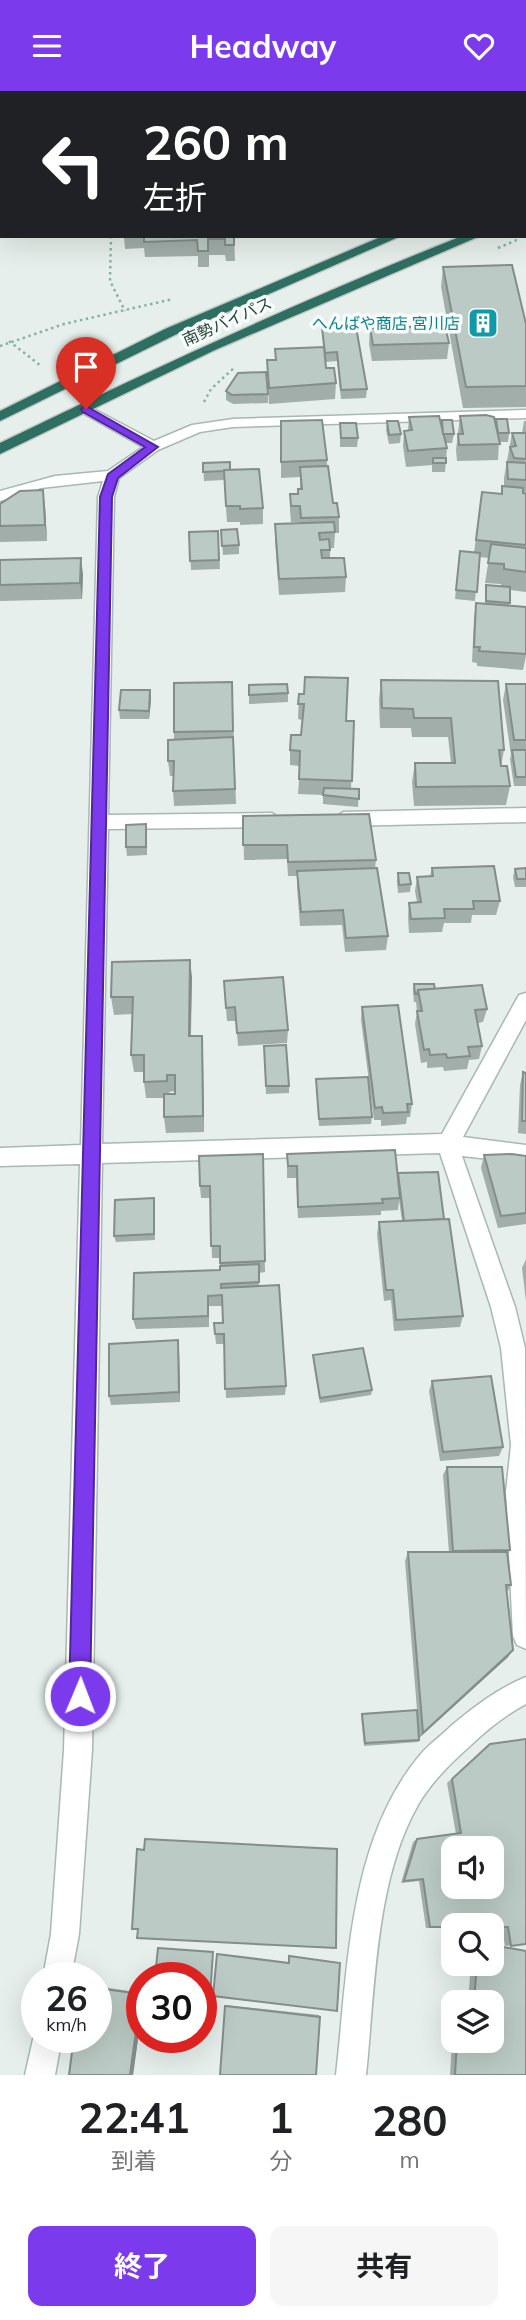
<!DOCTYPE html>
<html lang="ja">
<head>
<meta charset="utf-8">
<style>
	:root { --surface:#fff; --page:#f6f6f6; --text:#202124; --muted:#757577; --accent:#7c3aed }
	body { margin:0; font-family:Mulish,"Noto Sans JP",sans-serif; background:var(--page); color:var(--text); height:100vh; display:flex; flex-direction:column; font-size:26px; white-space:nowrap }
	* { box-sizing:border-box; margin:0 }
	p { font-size:23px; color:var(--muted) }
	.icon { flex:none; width:38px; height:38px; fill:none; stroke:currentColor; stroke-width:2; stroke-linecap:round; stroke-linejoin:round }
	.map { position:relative; height:1984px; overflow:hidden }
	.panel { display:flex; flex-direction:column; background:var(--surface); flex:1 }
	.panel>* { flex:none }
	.banner { position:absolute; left:0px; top:0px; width:527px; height:147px; box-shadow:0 7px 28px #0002; background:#202124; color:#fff; overflow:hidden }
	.tools { position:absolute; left:441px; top:1745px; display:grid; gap:14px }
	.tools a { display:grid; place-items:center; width:63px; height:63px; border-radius:14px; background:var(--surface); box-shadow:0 7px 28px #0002; font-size:35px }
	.speed { position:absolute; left:21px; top:1871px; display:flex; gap:14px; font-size:35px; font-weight:700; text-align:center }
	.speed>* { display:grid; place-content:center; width:91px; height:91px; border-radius:50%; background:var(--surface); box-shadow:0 7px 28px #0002; line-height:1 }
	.speed small { font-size:18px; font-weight:400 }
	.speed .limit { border:10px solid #d22; background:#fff; color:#111 }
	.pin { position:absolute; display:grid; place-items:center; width:60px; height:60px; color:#fff; margin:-72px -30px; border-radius:50% 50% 50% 0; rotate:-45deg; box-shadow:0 0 7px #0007 }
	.pin .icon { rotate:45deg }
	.me { position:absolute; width:77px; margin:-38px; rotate:1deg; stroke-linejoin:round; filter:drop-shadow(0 0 5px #0008) }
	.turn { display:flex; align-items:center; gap:24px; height:147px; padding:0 28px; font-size:32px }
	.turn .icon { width:91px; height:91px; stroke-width:2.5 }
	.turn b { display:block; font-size:49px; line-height:60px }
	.eta { display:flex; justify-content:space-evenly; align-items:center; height:119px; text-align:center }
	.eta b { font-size:42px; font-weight:700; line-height:49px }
	.primary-button { display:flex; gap:14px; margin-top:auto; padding:14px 28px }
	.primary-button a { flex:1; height:80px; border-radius:14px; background:var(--accent); color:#fff; font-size:28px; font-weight:700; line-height:80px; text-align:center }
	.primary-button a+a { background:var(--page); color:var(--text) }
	header { display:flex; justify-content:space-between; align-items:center; height:91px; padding:0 28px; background:var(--accent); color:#fff; font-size:32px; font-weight:700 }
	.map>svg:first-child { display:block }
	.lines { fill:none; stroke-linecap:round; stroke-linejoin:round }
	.street-casing { stroke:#a8b8b2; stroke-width:3 }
	.highway-casing { stroke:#c2cac8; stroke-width:3 }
	.path { stroke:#86b3a5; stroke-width:2.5; stroke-dasharray:2.5 3.5; stroke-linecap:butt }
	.street { fill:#fff; fill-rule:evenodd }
	.highway { fill:#2f6f62; fill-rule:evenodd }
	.wall { fill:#a1aea9; fill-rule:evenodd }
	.shaded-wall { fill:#838d89 }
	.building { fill:#bbcac4; stroke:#838d89; stroke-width:2; fill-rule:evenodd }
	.route { fill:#7c3aed; stroke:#51269a; stroke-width:2 }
	.labels { text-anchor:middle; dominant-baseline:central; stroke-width:7; stroke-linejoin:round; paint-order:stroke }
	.far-street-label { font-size:16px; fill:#24423a; stroke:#f7fbf9 }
	.far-culture-label { font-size:16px; fill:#0d838f; stroke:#f7fbf9; text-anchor:end }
</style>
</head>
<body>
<header><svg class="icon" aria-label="menu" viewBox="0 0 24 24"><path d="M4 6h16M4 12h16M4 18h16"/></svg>Headway<svg class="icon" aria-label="heart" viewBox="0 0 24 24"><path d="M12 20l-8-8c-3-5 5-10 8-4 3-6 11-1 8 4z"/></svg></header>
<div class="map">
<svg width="526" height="1984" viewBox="0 0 526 1984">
	<rect width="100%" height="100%" fill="#e6efeb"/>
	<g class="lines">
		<!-- street casing -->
		<g class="street-casing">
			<g id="street">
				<polygon points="86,314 154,350 192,334 233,328 526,319 526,327 233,336 200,341 158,359 119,387 114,406 108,724 272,722 281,729 272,736 108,738 102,1053 442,1043 519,904 526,902 526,929 463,1046 526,1054 526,1072 462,1065 515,1216 525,1257 526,1558 517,1554 513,1545 506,1401 511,1354 501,1257 491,1216 440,1062 102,1072 92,1659 79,1843 71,1886 43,1886 51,1843 64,1659 80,1073 0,1075 0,1057 81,1054 98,406 103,390 41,397 0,410 0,400 55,385 108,380 143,356 81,321 79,318"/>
				<polygon points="526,717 526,731 343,735 334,728 343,721"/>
				<path d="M 526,1586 L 526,1613 C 505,1624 488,1638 471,1654 C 451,1672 432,1690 418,1714 C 375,1789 375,1899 366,1984 L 336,1984 C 348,1879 348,1750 420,1664 C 429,1653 441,1645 451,1635 C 475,1615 497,1598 526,1586 Z"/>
				<polygon points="36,1935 37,1946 62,1946 55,1984 25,1984"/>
			</g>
		</g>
		<!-- highway casing -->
		<g class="highway-casing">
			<g id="highway">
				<rect x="525" y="91" width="1" height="8"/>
				<rect x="525" y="122" width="1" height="8"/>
				<polygon points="383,145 401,145 175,244 0,330 0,320 165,238"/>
				<path d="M 462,145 L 480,145 L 215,259 L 0,363 L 0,352 C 152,278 304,208 462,145 Z"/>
			</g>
		</g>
		<!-- path -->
		<g class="path">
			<polyline points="525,53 526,60"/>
			<polyline points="111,145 110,190 125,220"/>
			<polyline points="498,157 519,148"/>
			<polyline points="9,250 41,275"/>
			<polyline points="0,255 64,233 173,208"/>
			<polyline points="204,311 211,298 235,276"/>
		</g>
		<!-- street -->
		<use href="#street" class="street"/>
		<!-- highway -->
		<use href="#highway" class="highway"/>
	</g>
	<!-- wall -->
	<g class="wall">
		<polygon points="124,145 234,145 235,170 226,170 225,164 209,164 209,176 198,176 198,165 145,166 144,157 125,158"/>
		<polygon points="443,176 526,233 526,316 463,317 441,196"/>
		<polygon points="322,237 367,298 366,307 341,308 337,270 325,271 326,277 336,292 335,308 269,313 267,269 275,269 275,258 323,256"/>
		<polygon points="370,237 449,252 447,268 372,270 369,253"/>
		<polygon points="226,300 268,303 268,312 233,313 226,309"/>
		<polygon points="460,325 495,331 496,328 509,342 508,351 499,351 498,369 457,370 456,359"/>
		<polygon points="409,326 441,334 442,329 454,343 452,352 446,352 447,357 445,381 432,381 432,374 406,376 403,355 404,340 408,339"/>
		<polygon points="281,330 327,369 327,375 333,412 339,426 339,442 335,442 334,457 330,457 330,467 346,486 345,501 279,504 275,449 275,433 300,432 300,431 291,431 290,419 290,403 297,403 298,398 300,398 300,386 281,387"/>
		<polygon points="387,330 401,343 400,352 389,353 386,339"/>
		<polygon points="524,330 526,330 526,501 510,499 509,515 526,565 523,579 477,575 477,572 472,571 474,528 476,512 485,513 486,494 501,495 501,493 485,492 489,467 479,466 475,510 455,508 459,469 474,462 482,401 501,403 502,395 504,396 504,387 512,342 522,342"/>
		<polygon points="340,332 358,347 357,356 340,356"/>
		<polygon points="203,372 230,379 263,417 263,433 240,434 240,431 227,431 224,389 204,390"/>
		<polygon points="0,413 45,415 47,450 0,451"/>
		<polygon points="221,439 239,454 239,463 223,464"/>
		<polygon points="218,440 220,478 191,479 189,441"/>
		<polygon points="0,469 83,483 82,508 0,510"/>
		<polygon points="381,589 498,590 504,659 501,675 510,695 506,714 414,715 412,691 415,672 451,672 448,646 412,646 411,637 380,637 379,609"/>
		<polygon points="232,591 236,713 174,715 173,700 173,685 170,685 168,670 174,648 174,641"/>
		<polygon points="506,593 526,593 526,695 514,695 510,668 511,664 503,609"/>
		<polygon points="249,594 288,602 288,611 249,613"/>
		<polygon points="150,599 151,608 149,628 120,628 119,619"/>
		<polygon points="299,603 346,630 354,630 351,698 359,698 358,716 323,713 323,704 298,703 300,675 290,674 290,659 301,644 302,629 298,628"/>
		<polygon points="243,725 376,769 375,777 388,845 386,859 345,861 342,834 300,835 297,795 297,785 288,785 287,768 244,769"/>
		<polygon points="147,741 147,764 127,765 126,756"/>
		<polygon points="432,777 500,810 496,824 472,824 471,832 444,832 442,841 409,842 408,826 409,812 417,811 415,800 417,786 430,785"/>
		<polygon points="526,777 526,796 515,796 513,786 515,778"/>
		<polygon points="398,782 411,793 410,801 398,802 397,790"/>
		<path d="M 192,886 L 191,945 L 202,945 L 204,1041 L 166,1042 L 164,1026 L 164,1007 L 146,1007 L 144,991 L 144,981 L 134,981 L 131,964 L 132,923 L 114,924 L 111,906 ZM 175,1000 L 175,1003 L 169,1003 L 169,1001 Z"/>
		<polygon points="224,890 288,939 287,952 238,955 236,930 227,930"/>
		<polygon points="414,893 435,898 487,918 483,931 478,932 482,955 479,968 469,969 467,978 444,980 443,976 427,977 427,971 421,972 415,933 417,920 416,911 414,911 413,901"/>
		<polygon points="362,916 412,1013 410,1026 407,1026 406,1033 381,1035 381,1029 374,1029 361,929"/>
		<polygon points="264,955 289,995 289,1002 266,1003"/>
		<polygon points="523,981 526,982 526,1043 518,1042 520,994"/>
		<polygon points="316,988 372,1026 371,1033 319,1035"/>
		<polygon points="263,1063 265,1181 259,1182 259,1195 286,1295 285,1304 226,1307 224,1253 216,1253 214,1232 223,1232 222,1215 209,1215 209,1236 136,1238 133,1228 220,1179 220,1167 212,1167 210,1107 201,1107 200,1095"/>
		<polygon points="287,1063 398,1085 444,1128 463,1225 460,1236 394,1240 391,1209 384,1210 377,1143 379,1131 402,1130 399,1109 398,1119 381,1120 381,1124 298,1127 296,1087 287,1087"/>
		<polygon points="484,1064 526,1065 526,1133 498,1137 481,1077"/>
		<polygon points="154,1107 155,1149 116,1151 114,1145"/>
		<polygon points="526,1168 526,1210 522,1177"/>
		<polygon points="178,1249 179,1260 180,1311 111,1314 109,1305"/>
		<polygon points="313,1264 372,1299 371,1304 320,1312 313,1269"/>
		<polygon points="432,1290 503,1356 499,1365 440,1370 429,1300"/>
		<polygon points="447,1376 510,1459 508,1463 511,1494 507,1501 508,1566 419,1647 419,1649 418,1651 364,1655 361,1625 362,1623 417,1619 405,1470 408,1461 449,1461 443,1384"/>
		<polygon points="490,1653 526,1853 505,1855 502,1837 492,1837 492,1834 453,1834 453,1837 426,1837 419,1790 401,1792 413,1751 417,1748 456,1743 447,1692"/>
		<polygon points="471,1872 492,1872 526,1984 450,1984 453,1934 453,1950 492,1950 492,1911 468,1911"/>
		<polygon points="96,1895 142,1902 142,1919 133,1984 69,1984 96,1946"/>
		<polygon points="226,1914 319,1924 320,1926 225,1915"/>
	</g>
	<!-- shaded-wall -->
	<g class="shaded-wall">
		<polygon points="43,399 45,415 47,450 45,434"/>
		<polygon points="81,467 83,483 82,508 80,492"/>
		<polygon points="150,599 151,608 149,628 149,620"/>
		<polygon points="190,869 192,886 190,962 189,945"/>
		<polygon points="202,945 203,962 204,1041 203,1025"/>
		<polygon points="178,1249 179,1260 180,1311 179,1301"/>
		<polygon points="513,1559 508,1566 419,1647 423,1642"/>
		<polygon points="141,1903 142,1903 142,1919 133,1984 130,1984"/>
	</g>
	<!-- building -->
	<g class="building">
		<polygon points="144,145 234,145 234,154 225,154 225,148 208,148 208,160 198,160 197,149 144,151"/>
		<polygon points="512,174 526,233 526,295 466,296 443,176"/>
		<polygon points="445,235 449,252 373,254 370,237"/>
		<polygon points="356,236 367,298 341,299 337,261 325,262 322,237"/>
		<polygon points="324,256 326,277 334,277 336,292 269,297 267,269 276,269 275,258"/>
		<polygon points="266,281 268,303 232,304 226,300 238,282"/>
		<polygon points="486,324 494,326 500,353 459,354 458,343 463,343 460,325"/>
		<polygon points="439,325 447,357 408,360 404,340 412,339 409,326"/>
		<polygon points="496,328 507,328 509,342 498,342"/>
		<polygon points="322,329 327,369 281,371 281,330"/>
		<polygon points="442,329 452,329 454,343 443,343"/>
		<polygon points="387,330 398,330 401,343 389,344"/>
		<polygon points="340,332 356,332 358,347 341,347"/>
		<polygon points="512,342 526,342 526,368 514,367 510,356 516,355"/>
		<rect x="433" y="367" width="13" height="5"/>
		<polygon points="230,371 230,379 224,379 224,380 203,381 203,372"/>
		<polygon points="507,371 526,372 526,389 508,388"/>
		<polygon points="328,375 333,412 337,412 339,426 301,427 300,415 291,415 290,403 298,403 298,398 302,398 300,376"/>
		<polygon points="259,378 263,417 240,418 240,415 226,415 224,379"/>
		<polygon points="502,395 523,397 523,402 526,403 526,454 476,449 482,401 502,403"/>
		<polygon points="43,399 45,434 0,435 0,413 20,400"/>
		<polygon points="334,431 335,441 319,442 320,449 329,448 330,459 321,459 322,467 344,467 346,486 279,488 275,433"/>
		<polygon points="237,438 239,454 222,455 221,439"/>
		<polygon points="218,440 219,469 190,470 189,441"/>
		<polygon points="491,453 526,457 526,481 504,478 504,473 488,472"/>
		<polygon points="460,460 480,462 477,501 456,499"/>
		<polygon points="81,467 80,492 0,494 0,469"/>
		<polygon points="486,494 510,496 510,512 486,510"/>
		<polygon points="476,512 526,516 526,563 479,560 480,556 474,556"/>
		<polygon points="305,586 348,587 346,630 354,630 352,690 299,688 300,660 290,659 291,644 301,644 304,613 298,613 299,603 304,603"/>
		<polygon points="381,589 498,590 504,659 499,659 501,675 507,675 510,695 416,696 415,672 455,672 451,627 414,627 413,618 382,617"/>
		<polygon points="232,591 233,640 174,641 174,592"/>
		<polygon points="287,593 288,602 249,604 249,594"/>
		<polygon points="506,593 526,593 526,649 514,649"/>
		<polygon points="121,599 150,599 149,620 119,619"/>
		<polygon points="233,646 235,698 173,700 174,670 168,670 168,649"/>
		<polygon points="512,659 526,659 526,686 516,686"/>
		<polygon points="324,697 359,698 359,708 323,704"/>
		<polygon points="369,723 376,769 288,771 287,754 243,754 243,725"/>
		<polygon points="146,733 146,756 126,756 126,734"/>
		<polygon points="494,775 500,810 473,810 474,818 444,818 445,827 411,828 409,812 421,811 417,786 433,785 432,777"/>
		<polygon points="377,777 388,845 346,847 343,819 301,821 297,780"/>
		<polygon points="526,777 526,788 517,788 515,778"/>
		<polygon points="398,782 409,782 411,793 399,794"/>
		<polygon points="190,869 189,945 202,945 203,1025 164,1026 164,1003 175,1003 175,984 167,984 167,990 144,991 144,964 131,964 133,906 111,906 112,871"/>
		<polygon points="283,886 288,939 237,942 235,916 226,917 224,890"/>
		<polygon points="414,893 434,893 435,898 418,899 417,903 415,903"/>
		<polygon points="482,894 487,918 475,919 482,955 468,956 470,965 447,967 446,963 430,964 429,958 424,959 417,920 422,920 418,899"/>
		<polygon points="398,914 412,1013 407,1013 408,1021 383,1022 382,1016 375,1017 362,916"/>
		<polygon points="286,954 289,995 266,995 264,955"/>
		<polygon points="523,981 526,982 526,1030 522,1030"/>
		<polygon points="368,986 372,1026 319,1028 316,988"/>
		<polygon points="395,1059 400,1107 382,1108 383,1112 298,1116 297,1075 288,1075 287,1063"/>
		<polygon points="263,1063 265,1170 220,1172 220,1155 211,1155 210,1095 200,1095 199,1065"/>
		<polygon points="512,1063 526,1065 526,1122 501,1125 484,1064"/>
		<polygon points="438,1081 444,1128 404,1130 398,1082"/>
		<polygon points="154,1107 154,1143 114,1145 115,1109"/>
		<polygon points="449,1128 463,1225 396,1229 393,1199 386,1199 379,1131"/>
		<polygon points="259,1173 259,1191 221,1193 221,1197 279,1194 286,1295 225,1298 224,1243 215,1243 214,1232 223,1232 222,1204 208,1205 208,1225 133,1228 134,1182 220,1179 220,1175"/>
		<polygon points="178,1249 179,1301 109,1305 109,1253"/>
		<polygon points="363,1257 372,1299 320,1307 313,1264"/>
		<polygon points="491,1285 503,1356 443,1361 432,1290"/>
		<polygon points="447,1376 502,1376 510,1459 453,1460"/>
		<polygon points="408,1461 507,1461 511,1494 506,1494 513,1559 423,1642"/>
		<polygon points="417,1619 419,1649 365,1652 362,1623"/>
		<path d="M 526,1648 L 526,1853 L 511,1855 L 508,1836 L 492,1836 L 492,1834 L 453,1834 L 453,1836 L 430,1836 L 423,1788 L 404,1790 L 417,1748 L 461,1742 L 452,1688 L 490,1653 ZM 453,1757 L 492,1757 L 492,1796 L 453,1796 Z"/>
		<polygon points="145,1748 337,1758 336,1857 137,1847 138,1838 132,1838 137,1758 144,1759"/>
		<polygon points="492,1854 526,1860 526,1984 455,1984 457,1950 492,1950 492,1911 474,1911 477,1872 492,1872"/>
		<polygon points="158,1857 213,1861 210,1906 201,1906 201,1886 155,1886"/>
		<polygon points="217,1863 289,1872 289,1865 340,1872 337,1920 213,1905"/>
		<polygon points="96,1897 141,1903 130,1984 69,1984 74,1946 96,1946"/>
		<polygon points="225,1915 320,1926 316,1984 220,1984"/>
	</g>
	<!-- route -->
	<polygon class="route" points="86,315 158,356 118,387 112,406 90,1605 87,1612 80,1615 72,1612 69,1605 100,406 108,383 145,356 83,321 81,318"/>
	<!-- icons -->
	<defs>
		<g id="building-square" transform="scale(1.575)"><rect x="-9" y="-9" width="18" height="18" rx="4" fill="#0f9aa8" stroke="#f7fbf9"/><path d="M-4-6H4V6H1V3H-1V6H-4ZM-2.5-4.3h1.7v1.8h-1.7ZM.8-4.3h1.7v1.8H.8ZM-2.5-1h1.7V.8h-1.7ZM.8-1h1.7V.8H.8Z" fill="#fff"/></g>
	</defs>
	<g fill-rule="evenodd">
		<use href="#building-square" x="483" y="232"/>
	</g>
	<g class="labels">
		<!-- far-street labels -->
		<g class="far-street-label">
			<text transform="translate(227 230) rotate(-24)">南勢バイパス</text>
		</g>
		<!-- far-culture labels -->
		<g class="far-culture-label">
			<text x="460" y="232">へんばや商店 宮川店</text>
		</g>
	</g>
</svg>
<div class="tools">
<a><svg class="icon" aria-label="sound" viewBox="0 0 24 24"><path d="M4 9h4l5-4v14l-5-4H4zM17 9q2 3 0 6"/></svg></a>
<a><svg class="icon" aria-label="search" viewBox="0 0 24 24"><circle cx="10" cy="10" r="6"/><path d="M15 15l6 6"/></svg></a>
<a><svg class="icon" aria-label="layers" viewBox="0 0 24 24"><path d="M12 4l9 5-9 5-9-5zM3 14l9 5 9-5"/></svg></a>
</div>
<div class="speed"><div>26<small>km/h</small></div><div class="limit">30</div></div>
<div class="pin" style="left:86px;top:318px;background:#d93025"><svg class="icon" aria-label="arrive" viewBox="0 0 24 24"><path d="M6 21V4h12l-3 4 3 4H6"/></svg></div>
<svg class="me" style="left:80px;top:1605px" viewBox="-20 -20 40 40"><circle r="17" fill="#7c3aed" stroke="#fff" stroke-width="3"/><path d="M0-11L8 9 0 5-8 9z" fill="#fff"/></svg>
<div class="banner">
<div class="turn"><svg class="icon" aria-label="left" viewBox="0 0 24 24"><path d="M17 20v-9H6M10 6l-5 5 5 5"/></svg><div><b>260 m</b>左折</div></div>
</div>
</div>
<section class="panel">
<div class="eta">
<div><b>22:41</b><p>到着</p></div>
<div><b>1</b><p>分</p></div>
<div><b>280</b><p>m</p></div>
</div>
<div class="primary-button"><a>終了</a><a>共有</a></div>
</section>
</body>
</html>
